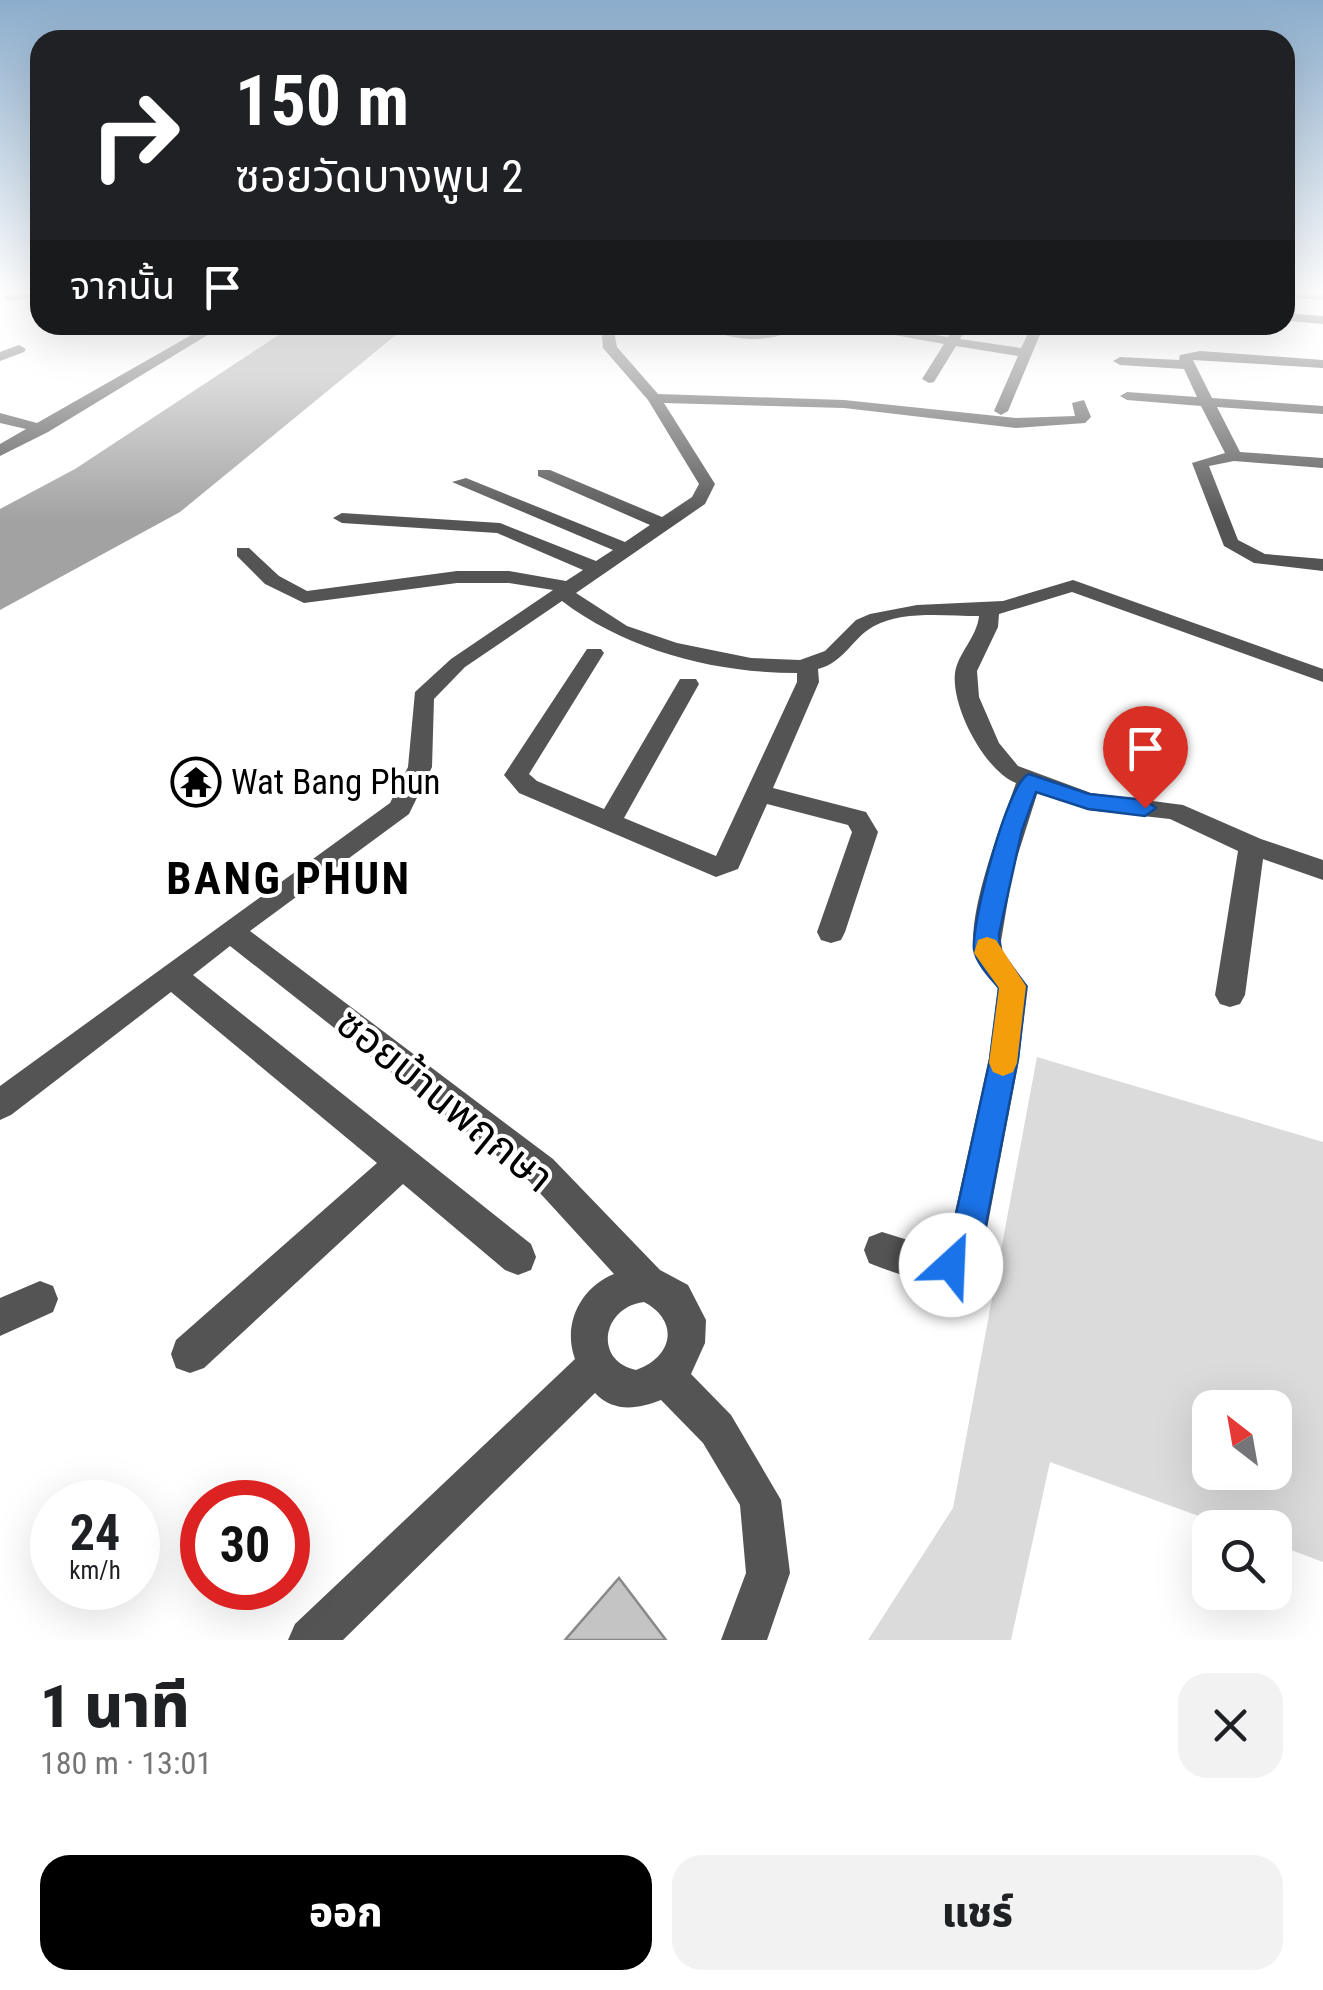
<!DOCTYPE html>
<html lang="th">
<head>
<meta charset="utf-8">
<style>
	:root { --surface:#fff; --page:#f2f2f2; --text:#202124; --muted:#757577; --accent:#000 }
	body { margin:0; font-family:"Roboto Condensed","Noto Sans Thai",sans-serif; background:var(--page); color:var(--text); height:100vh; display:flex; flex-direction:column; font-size:38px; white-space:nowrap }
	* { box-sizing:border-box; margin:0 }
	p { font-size:32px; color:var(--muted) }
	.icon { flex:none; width:55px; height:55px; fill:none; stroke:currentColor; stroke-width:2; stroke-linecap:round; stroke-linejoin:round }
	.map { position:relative; height:1640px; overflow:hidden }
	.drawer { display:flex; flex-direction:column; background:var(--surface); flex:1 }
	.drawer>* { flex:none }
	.guide { position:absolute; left:30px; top:30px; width:1265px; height:305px; border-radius:30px; box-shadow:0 10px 40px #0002; background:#202124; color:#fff; overflow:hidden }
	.needle { width:65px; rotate:329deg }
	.buttons { position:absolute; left:1192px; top:1390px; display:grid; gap:20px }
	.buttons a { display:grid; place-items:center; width:100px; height:100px; border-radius:20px; background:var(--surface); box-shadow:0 10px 40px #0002; font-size:50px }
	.speed { position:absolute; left:30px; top:1480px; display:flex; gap:20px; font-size:50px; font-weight:700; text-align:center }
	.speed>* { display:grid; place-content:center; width:130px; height:130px; border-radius:50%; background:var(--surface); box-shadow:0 10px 40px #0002; line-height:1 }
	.speed small { font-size:25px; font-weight:400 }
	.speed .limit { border:15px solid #d22; background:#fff; color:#111 }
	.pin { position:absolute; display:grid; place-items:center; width:85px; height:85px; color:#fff; margin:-102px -42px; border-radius:50% 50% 50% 0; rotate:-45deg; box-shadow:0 0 10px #0007 }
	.pin .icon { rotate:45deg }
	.me { position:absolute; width:110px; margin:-55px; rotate:25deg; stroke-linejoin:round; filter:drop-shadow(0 0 8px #0008) }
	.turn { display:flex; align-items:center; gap:35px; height:210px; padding:0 40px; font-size:45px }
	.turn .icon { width:130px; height:130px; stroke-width:2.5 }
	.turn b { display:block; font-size:70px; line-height:85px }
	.then { display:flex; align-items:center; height:95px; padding:0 40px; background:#0003; gap:20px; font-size:38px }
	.round { display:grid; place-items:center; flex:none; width:105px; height:105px; border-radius:30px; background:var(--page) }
	.head { display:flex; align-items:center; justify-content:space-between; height:170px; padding:0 40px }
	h1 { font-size:60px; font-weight:800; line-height:75px }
	.action { display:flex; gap:20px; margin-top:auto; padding:20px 40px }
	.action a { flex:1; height:115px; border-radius:30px; background:var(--accent); color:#fff; font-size:40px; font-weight:800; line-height:115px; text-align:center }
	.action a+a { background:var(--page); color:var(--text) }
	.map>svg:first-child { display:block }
	.green { fill:#dbdbdb; fill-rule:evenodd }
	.water { fill:#a2a2a2 }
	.building { fill:#c4c4c4; stroke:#898989; stroke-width:2.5 }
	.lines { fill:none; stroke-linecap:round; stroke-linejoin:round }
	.minor { fill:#545454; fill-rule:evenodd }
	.route { fill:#1a73e8; stroke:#114b97; stroke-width:2.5 }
	.slow { fill:#f59e0b }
	.labels { text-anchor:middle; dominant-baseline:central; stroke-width:8; stroke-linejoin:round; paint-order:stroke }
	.poi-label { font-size:35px; fill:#000; stroke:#fff; text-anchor:start }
	.near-street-label { font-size:42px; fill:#000; stroke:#fff }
	.district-label { font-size:45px; font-weight:bold; letter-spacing:2.5px; fill:#000; stroke:#fff }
</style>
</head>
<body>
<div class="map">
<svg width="1323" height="1640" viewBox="0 0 1323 1640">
	<rect width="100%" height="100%" fill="#fff"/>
	<!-- green -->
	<path class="green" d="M 1037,1057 L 1323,1142 L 1323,1562 L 1275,1544 L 1275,1528 L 1229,1527 L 1050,1462 L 1011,1640 L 868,1640 L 953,1508 ZM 1210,1408 L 1275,1408 L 1275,1472 L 1210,1472 Z"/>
	<!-- water -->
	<polygon class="water" points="294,325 408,325 180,512 0,610 0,509 75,469"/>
	<!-- building -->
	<polygon class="building" points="619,1578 666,1640 565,1640"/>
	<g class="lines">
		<!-- minor -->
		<g class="minor">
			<polygon points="18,292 40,292 40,296 9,301 3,297"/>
			<polygon points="1285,292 1323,292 1323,300 1285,297"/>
			<polygon points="1285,306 1297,314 1323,316 1323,324 1289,321"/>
			<polygon points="209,325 224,325 48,432 0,456 0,444 26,429 0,423 0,413 37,423"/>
			<path d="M 601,325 L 613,325 L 617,347 L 658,394 L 844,400 L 1016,418 L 1075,416 L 1072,403 L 1084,400 L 1091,417 L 1085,423 L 1016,428 L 844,408 L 664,403 L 715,484 L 705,504 L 576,593 L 627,626 L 677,643 L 751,658 L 800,660 L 825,651 L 856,620 L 870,614 L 917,605 L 1003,601 L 1073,580 L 1323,669 L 1323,682 L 1072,592 L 999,614 L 998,627 L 977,671 L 979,697 L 999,743 L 1018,766 L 1091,793 L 1183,805 L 1261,839 L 1323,860 L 1323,880 L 1263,859 L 1245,995 L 1240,1004 L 1230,1007 L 1220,1004 L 1215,995 L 1238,851 L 1170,819 L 1088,810 L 1038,791 L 1013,870 L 1001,941 L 1003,954 L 1028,986 L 1019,1059 L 982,1255 C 963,1301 903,1276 869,1263 L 864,1250 L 869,1237 L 882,1232 L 924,1245 L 948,1244 L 989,1059 L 998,988 C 990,979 980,969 976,957 C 963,921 1003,820 1016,783 C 985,771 951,707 955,673 C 958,653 977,637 979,616 C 946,616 904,610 874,626 C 852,638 845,662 818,669 L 819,682 L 773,788 L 866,812 L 878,832 L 845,932 L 841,940 L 831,943 L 821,940 L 817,932 L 852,832 L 848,825 L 767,804 L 738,869 L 716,877 L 519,793 L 504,775 L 587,649 L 601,649 L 604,653 L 529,774 L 537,781 L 604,809 L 680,679 L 696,679 L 699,684 L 624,818 L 716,856 L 797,682 L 797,673 C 715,673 628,651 562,601 L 465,667 L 434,699 L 432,767 L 409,814 L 250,931 L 553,1159 L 660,1270 L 688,1285 L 706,1320 L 705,1343 L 691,1374 L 731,1415 L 781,1500 L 790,1573 L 767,1640 L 721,1640 L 746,1573 L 740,1505 L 703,1443 L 661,1400 C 638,1409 614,1413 595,1393 L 343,1640 L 288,1640 L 295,1624 L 575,1359 C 562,1324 581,1287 614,1274 L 529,1181 L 230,946 L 193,975 L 531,1244 L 536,1257 L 531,1270 L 518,1275 L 505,1270 L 403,1184 L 204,1368 L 190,1373 L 176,1368 L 171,1354 L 176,1340 L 377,1163 L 171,992 L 11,1115 L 0,1120 L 0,1086 L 390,803 L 408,767 L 415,692 L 451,659 L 553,590 L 509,583 L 457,583 L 304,603 L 265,584 L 237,556 L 237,548 L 249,548 L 279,576 L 307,591 L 457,571 L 509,571 L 566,581 L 583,570 L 497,533 L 342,523 L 333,518 L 342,513 L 500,523 L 596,561 L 613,550 L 452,482 L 466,478 L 625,542 L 650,525 L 538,476 L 538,470 L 550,470 L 662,517 L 692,497 L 699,484 L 648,400 L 603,348 ZM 644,1302 C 680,1321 673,1357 636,1370 C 593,1361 602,1307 644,1302 Z"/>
			<path d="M 700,325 L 761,331 L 800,325 C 774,346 727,341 700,325 Z"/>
			<polygon points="839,325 870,325 948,337 956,325 968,325 960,339 1021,348 1032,325 1044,325 1008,411 1001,415 994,411 1018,356 956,346 934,382 929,383 922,379 944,344"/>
			<polygon points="19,345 26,349 24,352 0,361 0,352"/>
			<polygon points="1200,351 1323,360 1323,368 1193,360 1212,398 1323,406 1323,414 1217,407 1240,452 1323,458 1323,468 1234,461 1209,466 1238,540 1265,554 1323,559 1323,571 1254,563 1224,546 1192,463 1225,453 1201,406 1127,400 1120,396 1127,392 1197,397 1184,369 1120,365 1113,361 1120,357 1179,360 1180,355"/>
			<polygon points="40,1281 53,1286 58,1299 53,1312 0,1336 0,1298"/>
		</g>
	</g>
	<!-- sky -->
	<linearGradient id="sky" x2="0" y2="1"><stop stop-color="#8cadcc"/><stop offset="0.56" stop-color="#fff"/><stop offset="1" stop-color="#fff" stop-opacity="0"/></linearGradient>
	<rect width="1323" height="522" fill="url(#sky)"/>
	<!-- route -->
	<path class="route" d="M 1029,774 L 1089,794 L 1145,800 L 1156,808 L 1145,816 L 1088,809 L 1036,792 L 1022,830 L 999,934 L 1000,950 L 1026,986 L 1018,1059 L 980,1255 L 975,1267 L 951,1281 L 939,1276 L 934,1265 L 939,1253 L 949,1246 L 990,1059 L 999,988 C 990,977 976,963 974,949 C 971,924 1008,780 1029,774 Z"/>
	<!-- slow -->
	<polygon class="slow" points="987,937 996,940 1026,986 1017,1063 1013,1072 1003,1076 993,1072 989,1063 999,988 974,953 978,940"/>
	<!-- icons -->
	<defs>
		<g id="temple-ring" transform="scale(2.5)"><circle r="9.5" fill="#fff" stroke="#000" stroke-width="1.5"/><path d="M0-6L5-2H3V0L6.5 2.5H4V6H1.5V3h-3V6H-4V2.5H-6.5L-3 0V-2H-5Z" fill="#000"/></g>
	</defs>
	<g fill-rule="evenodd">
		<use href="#temple-ring" x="196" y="782"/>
	</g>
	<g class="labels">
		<!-- poi labels -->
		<g class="poi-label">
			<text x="231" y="782">Wat Bang Phun</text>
		</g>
		<!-- near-street labels -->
		<g class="near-street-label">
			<text transform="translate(445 1100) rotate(39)">ซอยบ้านพฤกษา</text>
		</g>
		<!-- district labels -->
		<g class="district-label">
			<text x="289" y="878">BANG PHUN</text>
		</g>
	</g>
</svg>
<div class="buttons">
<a><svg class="needle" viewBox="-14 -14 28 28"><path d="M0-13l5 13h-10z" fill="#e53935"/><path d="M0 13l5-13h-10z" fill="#757577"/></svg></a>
<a><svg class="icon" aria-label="search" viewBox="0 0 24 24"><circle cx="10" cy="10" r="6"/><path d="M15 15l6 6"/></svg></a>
</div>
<div class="speed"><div>24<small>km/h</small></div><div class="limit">30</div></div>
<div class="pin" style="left:1145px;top:808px;background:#d93025"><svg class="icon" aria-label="arrive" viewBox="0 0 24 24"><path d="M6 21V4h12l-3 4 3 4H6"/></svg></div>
<svg class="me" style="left:951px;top:1265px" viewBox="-20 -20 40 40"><circle r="19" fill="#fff"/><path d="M0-13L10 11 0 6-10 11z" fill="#1a73e8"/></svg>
<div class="guide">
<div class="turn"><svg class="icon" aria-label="right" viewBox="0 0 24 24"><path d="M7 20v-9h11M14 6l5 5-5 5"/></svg><div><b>150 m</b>ซอยวัดบางพูน 2</div></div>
<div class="then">จากนั้น<svg class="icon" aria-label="arrive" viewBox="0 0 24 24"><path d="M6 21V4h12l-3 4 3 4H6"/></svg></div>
</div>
</div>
<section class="drawer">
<div class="head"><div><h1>1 นาที</h1><p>180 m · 13:01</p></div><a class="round"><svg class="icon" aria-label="close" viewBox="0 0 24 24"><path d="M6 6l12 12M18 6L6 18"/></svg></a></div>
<div class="action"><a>ออก</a><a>แชร์</a></div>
</section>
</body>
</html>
